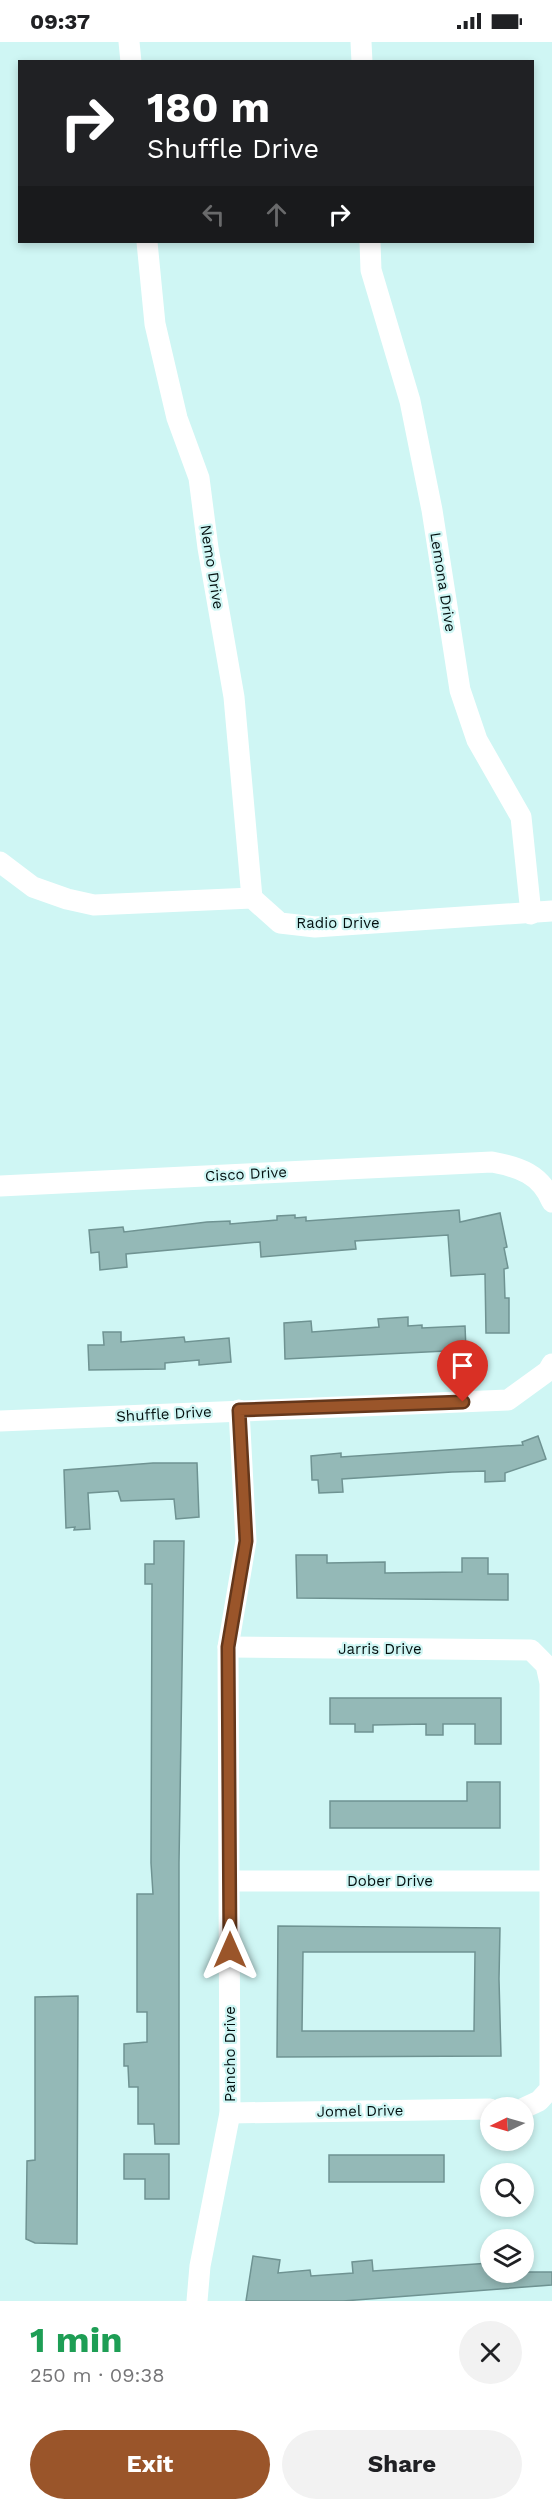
<!DOCTYPE html>
<html lang="en">
<head>
<meta charset="utf-8">
<style>
	:root { --surface:#fff; --page:#f2f2f2; --text:#202124; --muted:#757577; --accent:#9a552a }
	body { margin:0; font-family:"Work Sans",sans-serif; background:var(--page); color:var(--text); height:100vh; display:flex; flex-direction:column; font-size:22px; white-space:nowrap }
	* { box-sizing:border-box; margin:0 }
	p { font-size:20px; color:var(--muted) }
	.icon { flex:none; width:33px; height:33px; fill:none; stroke:currentColor; stroke-width:2; stroke-linecap:round; stroke-linejoin:round }
	.map { position:relative; height:2259px; overflow:hidden }
	.drawer { display:flex; flex-direction:column; background:var(--surface); flex:1 }
	.drawer>* { flex:none }
	.guide { position:absolute; left:18px; top:18px; width:516px; height:183px; border-radius:0px; box-shadow:0 3px 9px #0003; background:#202124; color:#fff; overflow:hidden }
	.needle { width:39px; rotate:265deg }
	.controls { position:absolute; left:480px; top:2055px; display:grid; gap:12px }
	.controls a { display:grid; place-items:center; width:54px; height:54px; border-radius:50%; background:var(--surface); box-shadow:0 3px 9px #0003; font-size:30px }
	.pin { position:absolute; display:grid; place-items:center; width:51px; height:51px; color:#fff; margin:-62px -26px; border-radius:50% 50% 50% 0; rotate:-45deg; box-shadow:0 0 6px #0007 }
	.pin .icon { rotate:45deg }
	.me { position:absolute; width:66px; margin:-33px; rotate:0deg; stroke-linejoin:round; filter:drop-shadow(0 0 4px #0008) }
	.turn { display:flex; align-items:center; gap:21px; height:126px; padding:0 30px; font-size:27px }
	.turn .icon { width:78px; height:78px; stroke-width:2.5 }
	.turn b { display:block; font-size:42px; line-height:51px }
	.lanes { display:flex; align-items:center; height:57px; padding:0 30px; background:#0003; justify-content:center; gap:30px; direction:ltr }
	.lanes .off { opacity:.35 }
	.round { display:grid; place-items:center; flex:none; width:63px; height:63px; border-radius:32px; background:var(--page) }
	.overview { display:flex; align-items:center; justify-content:space-between; height:102px; padding:0 30px }
	h1 { font-size:36px; font-weight:700; line-height:45px; color:#1e9e55 }
	.action { display:flex; gap:12px; margin-top:auto; padding:12px 30px }
	.action a { flex:1; height:69px; border-radius:36px; background:var(--accent); color:#fff; font-size:24px; font-weight:700; line-height:69px; text-align:center }
	.action a+a { background:var(--page); color:var(--text) }
	.status { display:flex; justify-content:space-between; align-items:center; height:42px; padding:0 30px; background:var(--surface); direction:ltr }
	.status svg { height:16px; fill:currentColor }
	.map>svg:first-child { display:block }
	.building { fill:#94b9b7; stroke:#6f9392; stroke-width:1.5; fill-rule:evenodd }
	.lines { fill:none; stroke-linecap:round; stroke-linejoin:round }
	.minor { stroke:#fff; stroke-width:21 }
	.route-casing { stroke:#64371b; stroke-width:15 }
	.route { stroke:#9a552a; stroke-width:10 }
	.labels { text-anchor:middle; dominant-baseline:central; stroke-width:4.5; stroke-linejoin:round; paint-order:stroke }
	.street-label { font-size:15px; fill:#030f0f; stroke:#cff6f4 }
</style>
</head>
<body>
<div class="status"><b>09:37</b><svg viewBox="0 0 49 12"><path d="M0 12V9h3v3zM5 12V6h3v6zM10 12V3h3v9zM15 12V0h3v12zM26 1h20v11H26zM47 4h2v5h-2z"/></svg></div>
<div class="map">
<svg width="552" height="2259" viewBox="0 0 552 2259">
	<rect width="100%" height="100%" fill="#cff6f4"/>
	<!-- building -->
	<g class="building">
		<polygon points="459,1168 460,1180 500,1171 507,1205 504,1206 508,1226 504,1227 505,1256 509,1256 509,1291 486,1291 485,1232 451,1234 448,1193 355,1199 356,1207 261,1215 260,1200 126,1212 127,1225 100,1228 99,1210 91,1211 89,1188 123,1185 124,1190 207,1180 230,1179 230,1182 277,1178 277,1174 295,1173 295,1176 306,1175 306,1179"/>
		<polygon points="408,1275 408,1284 422,1283 422,1286 465,1284 466,1308 285,1317 284,1281 311,1279 312,1290 379,1285 378,1277"/>
		<polygon points="103,1290 121,1290 121,1300 184,1295 185,1300 229,1296 231,1320 199,1323 199,1318 165,1321 165,1327 89,1328 88,1303 104,1303"/>
		<polygon points="538,1394 546,1417 505,1431 505,1439 485,1440 485,1429 452,1430 342,1437 343,1450 319,1451 318,1438 312,1438 311,1414 341,1411 341,1415 523,1403 522,1400"/>
		<polygon points="153,1421 197,1421 199,1475 176,1477 174,1457 121,1459 118,1449 88,1451 90,1487 74,1488 75,1485 66,1486 64,1428"/>
		<polygon points="154,1499 184,1499 179,1821 179,2102 155,2102 154,2082 138,2082 138,2045 129,2045 128,2024 124,2024 124,2002 147,2000 147,1970 137,1970 137,1852 153,1852 151,1821 152,1542 145,1542 145,1522 154,1522"/>
		<polygon points="296,1513 327,1513 327,1521 385,1520 385,1531 462,1530 462,1516 488,1516 488,1532 508,1532 508,1558 297,1556"/>
		<polygon points="330,1656 501,1656 501,1702 475,1702 475,1682 443,1682 443,1693 426,1693 426,1682 373,1683 373,1690 355,1690 355,1682 330,1682"/>
		<polygon points="467,1740 500,1740 500,1786 330,1786 330,1759 467,1759"/>
		<path d="M 278,1884 L 500,1886 L 499,1937 L 501,2014 L 277,2015 ZM 303,1910 L 475,1910 L 474,1989 L 302,1989 Z"/>
		<polygon points="78,1954 77,2202 35,2201 26,2197 27,2119 35,2118 35,1955"/>
		<polygon points="124,2112 169,2112 169,2157 145,2157 145,2137 124,2137"/>
		<rect x="329" y="2113" width="115" height="27"/>
		<polygon points="253,2214 280,2218 278,2231 310,2228 311,2234 353,2231 352,2220 372,2218 373,2229 490,2221 490,2230 552,2230 552,2243 343,2259 246,2259"/>
	</g>
	<g class="lines">
		<!-- minor -->
		<g class="minor">
			<polyline points="129,0 131,20"/>
			<polyline points="361,0 362,20"/>
			<polyline points="147,200 155,282 177,376 199,436 208,506 234,655 252,856"/>
			<polyline points="370,200 371,228 410,359 432,468 460,648 477,698 521,775 531,872"/>
			<polyline points="0,820 33,845 67,857 94,863 252,856 280,881 315,885 552,869"/>
			<path d="M 0,1144 L 492,1120 C 519,1125 541,1132 552,1160"/>
			<polyline points="0,1379 508,1358 548,1329 552,1322"/>
			<polyline points="228,1605 531,1608 546,1623 550,1641 550,2047 539,2059 524,2066"/>
			<polyline points="230,1839 550,1839"/>
			<polyline points="230,2071 490,2067"/>
			<polyline points="197,2259 200,2224 230,2071 228,1605 246,1499 239,1368"/>
		</g>
	</g>
	<g class="lines">
		<!-- route casing -->
		<g class="route-casing">
			<polyline id="route" points="230,1908 228,1605 246,1499 239,1368 463,1360"/>
		</g>
		<!-- route -->
		<use href="#route" class="route"/>
	</g>
	<g class="labels">
		<!-- street labels -->
		<g class="street-label">
			<text transform="translate(212 525) rotate(81)">Nemo Drive</text>
			<text transform="translate(443 540) rotate(81)">Lemona Drive</text>
			<text x="338" y="881">Radio Drive</text>
			<text transform="translate(246 1132) rotate(-3)">Cisco Drive</text>
			<text transform="translate(164 1372) rotate(-3)">Shuffle Drive</text>
			<text x="380" y="1607">Jarris Drive</text>
			<text x="390" y="1839">Dober Drive</text>
			<text transform="translate(230 2012) rotate(-90)">Pancho Drive</text>
			<text transform="translate(360 2069) rotate(-1)">Jomel Drive</text>
		</g>
	</g>
</svg>
<div class="controls">
<a><svg class="needle" viewBox="-14 -14 28 28"><path d="M0-13l5 13h-10z" fill="#e53935"/><path d="M0 13l5-13h-10z" fill="#757577"/></svg></a>
<a><svg class="icon" aria-label="search" viewBox="0 0 24 24"><circle cx="10" cy="10" r="6"/><path d="M15 15l6 6"/></svg></a>
<a><svg class="icon" aria-label="layers" viewBox="0 0 24 24"><path d="M12 4l9 5-9 5-9-5zM3 14l9 5 9-5"/></svg></a>
</div>
<div class="pin" style="left:463px;top:1360px;background:#d93025"><svg class="icon" aria-label="arrive" viewBox="0 0 24 24"><path d="M6 21V4h12l-3 4 3 4H6"/></svg></div>
<svg class="me" style="left:230px;top:1908px" viewBox="-20 -20 40 40"><path d="M0-17L14 15 0 8-14 15z" fill="#9a552a" stroke="#fff" stroke-width="4"/></svg>
<div class="guide">
<div class="turn"><svg class="icon" aria-label="right" viewBox="0 0 24 24"><path d="M7 20v-9h11M14 6l5 5-5 5"/></svg><div><b>180 m</b>Shuffle Drive</div></div>
<div class="lanes"><svg class="icon off" aria-label="left" viewBox="0 0 24 24"><path d="M17 20v-9H6M10 6l-5 5 5 5"/></svg><svg class="icon off" aria-label="ahead" viewBox="0 0 24 24"><path d="M12 20V5M6 11l6-6 6 6"/></svg><svg class="icon" aria-label="right" viewBox="0 0 24 24"><path d="M7 20v-9h11M14 6l5 5-5 5"/></svg></div>
</div>
</div>
<section class="drawer">
<div class="overview"><div><h1>1 min</h1><p>250 m · 09:38</p></div><a class="round"><svg class="icon" aria-label="close" viewBox="0 0 24 24"><path d="M6 6l12 12M18 6L6 18"/></svg></a></div>
<div class="action"><a>Exit</a><a>Share</a></div>
</section>
</body>
</html>
